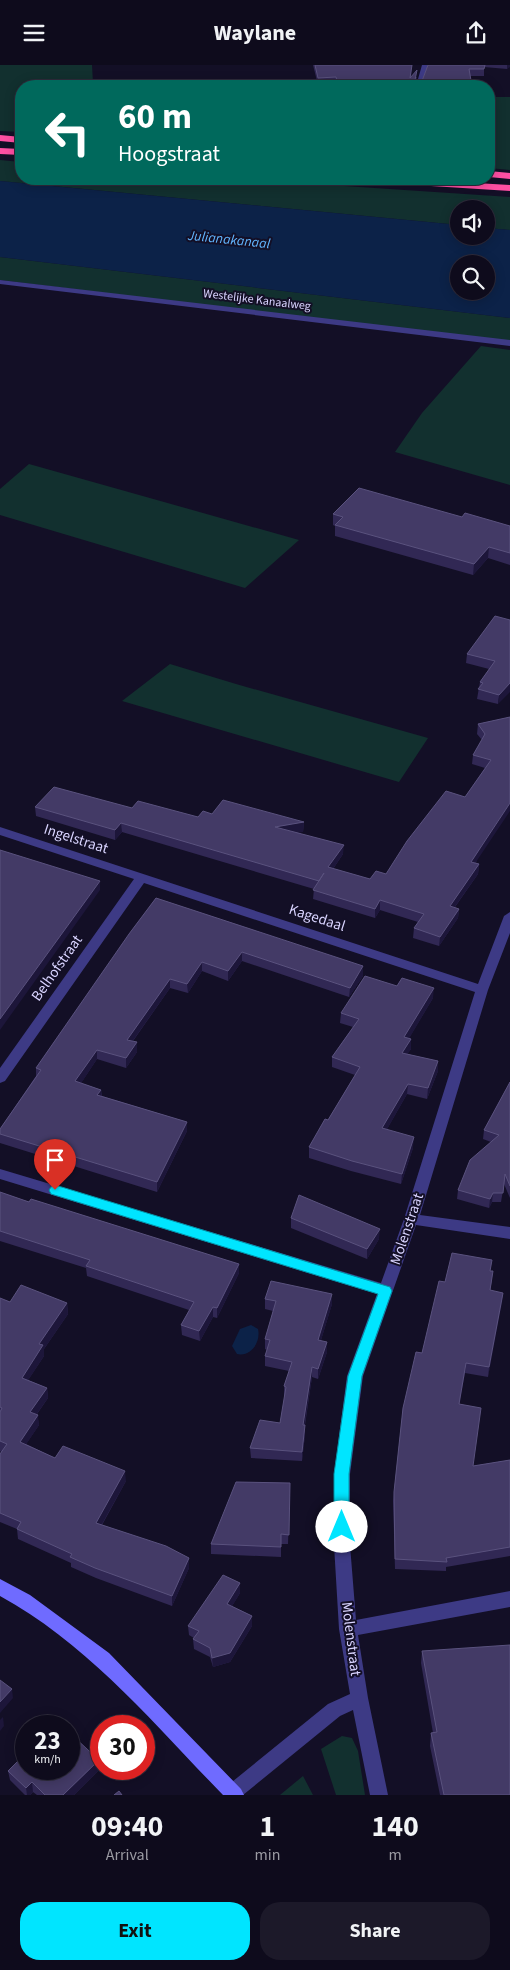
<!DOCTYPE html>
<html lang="en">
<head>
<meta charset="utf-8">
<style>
	:root { --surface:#0e0b1c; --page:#1c1929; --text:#f1f3f6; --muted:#9b9ba3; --line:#2e2b3b; --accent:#00e5ff }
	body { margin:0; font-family:"Source Sans 3",sans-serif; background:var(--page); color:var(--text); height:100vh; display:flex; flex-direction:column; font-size:19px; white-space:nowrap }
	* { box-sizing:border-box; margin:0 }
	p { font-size:16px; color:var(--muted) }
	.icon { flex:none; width:28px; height:28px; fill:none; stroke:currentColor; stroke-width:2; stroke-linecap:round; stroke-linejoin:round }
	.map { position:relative; height:1730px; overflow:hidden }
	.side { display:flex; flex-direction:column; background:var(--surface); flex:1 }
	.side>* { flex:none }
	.top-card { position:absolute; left:15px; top:15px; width:480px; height:105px; border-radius:20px; box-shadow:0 2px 12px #0003,0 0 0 1px var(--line); background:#00695c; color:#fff; overflow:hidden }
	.buttons { position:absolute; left:450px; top:135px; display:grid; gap:10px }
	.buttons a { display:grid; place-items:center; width:45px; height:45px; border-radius:50%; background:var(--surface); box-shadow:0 2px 12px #0003,0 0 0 1px var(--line); font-size:25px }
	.speed { position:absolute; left:15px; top:1650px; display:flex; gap:10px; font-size:25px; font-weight:700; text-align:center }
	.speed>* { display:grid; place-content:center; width:65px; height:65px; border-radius:50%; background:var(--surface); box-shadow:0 2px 12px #0003,0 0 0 1px var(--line); line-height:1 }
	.speed small { font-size:12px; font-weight:400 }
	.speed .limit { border:8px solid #d22; background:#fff; color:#111 }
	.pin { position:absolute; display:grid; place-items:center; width:42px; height:42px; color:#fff; margin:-51px -21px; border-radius:50% 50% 50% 0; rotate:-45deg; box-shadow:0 0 5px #0007 }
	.pin .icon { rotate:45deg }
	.me { position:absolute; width:55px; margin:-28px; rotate:0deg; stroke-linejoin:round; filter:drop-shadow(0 0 4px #0008) }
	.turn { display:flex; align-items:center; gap:18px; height:105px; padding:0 20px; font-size:22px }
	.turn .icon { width:65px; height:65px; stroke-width:2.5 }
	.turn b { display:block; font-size:35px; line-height:42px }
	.eta { display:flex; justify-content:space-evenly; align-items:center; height:85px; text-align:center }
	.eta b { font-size:30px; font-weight:700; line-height:35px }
	.cta { display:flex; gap:10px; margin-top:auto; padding:10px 20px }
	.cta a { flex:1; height:58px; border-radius:20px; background:var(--accent); color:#111; font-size:20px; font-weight:700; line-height:58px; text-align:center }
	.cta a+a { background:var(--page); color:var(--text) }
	header { display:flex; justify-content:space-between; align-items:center; height:65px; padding:0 20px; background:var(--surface); font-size:22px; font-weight:700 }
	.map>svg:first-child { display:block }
	.green { fill:#12302f }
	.water { fill:#0c2248; fill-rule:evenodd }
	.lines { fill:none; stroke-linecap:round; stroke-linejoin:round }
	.street { fill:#3d3a85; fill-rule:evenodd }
	.secondary { fill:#6f6bff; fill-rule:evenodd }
	.highway { fill:#ff4fa3; fill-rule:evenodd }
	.wall { fill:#312854 }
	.shaded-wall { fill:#1d163a }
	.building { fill:#433a66; stroke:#5a527e }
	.route { fill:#00e5ff; stroke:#0095a6 }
	.labels { text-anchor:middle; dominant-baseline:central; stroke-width:4; stroke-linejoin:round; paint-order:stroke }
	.far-street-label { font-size:12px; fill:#d9d4ff; stroke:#130f26 }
	.far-water-label { font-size:14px; font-style:italic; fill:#62b6ff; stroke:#130f26 }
	.street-label { font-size:15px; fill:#d9d4ff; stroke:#130f26 }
</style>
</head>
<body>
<header><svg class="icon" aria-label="menu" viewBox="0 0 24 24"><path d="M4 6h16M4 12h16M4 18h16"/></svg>Waylane<svg class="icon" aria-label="share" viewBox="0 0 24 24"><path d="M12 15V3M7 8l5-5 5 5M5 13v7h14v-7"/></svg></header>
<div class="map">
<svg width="510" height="1730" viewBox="0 0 510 1730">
	<rect width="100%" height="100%" fill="#130f26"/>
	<!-- green -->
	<g class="green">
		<polygon points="0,0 92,0 93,18 129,21 21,21 21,67 0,66"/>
		<polygon points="489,32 510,32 510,105 489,103"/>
		<polygon points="0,95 21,97 21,114 239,114 510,132 510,165 486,163 486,144 459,144 459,160 0,116"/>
		<polygon points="0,192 510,253 510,278 0,215"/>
		<polygon points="481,281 510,285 510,420 395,387 422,348"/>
		<polygon points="29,399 299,475 245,523 0,450 0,424"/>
		<polygon points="170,599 236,619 428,673 399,717 122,636"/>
		<polygon points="342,1671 352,1673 358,1686 365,1730 336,1730 321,1684"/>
		<polygon points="303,1711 313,1730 280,1730"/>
	</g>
	<!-- water -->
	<g class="water">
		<path d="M 0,116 L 459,160 L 459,171 L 486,171 L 486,163 L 510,165 L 510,253 L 0,192 ZM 459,199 L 486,199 L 486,226 L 459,226 Z"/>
		<path d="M 251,1260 L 258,1264 C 261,1277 251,1292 237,1289 L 232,1281 L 240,1264 Z"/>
	</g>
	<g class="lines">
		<!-- street -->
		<g class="street">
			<polygon points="422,0 428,0 422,21 416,21"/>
			<polygon points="0,215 510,275 510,281 0,219"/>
			<polygon points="0,762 478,919 504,851 510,847 510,868 488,925 420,1150 510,1162 510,1174 416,1160 363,1311 350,1409 350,1480 356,1555 510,1526 510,1542 358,1570 368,1633 388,1730 370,1730 353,1645 340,1651 243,1730 225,1730 224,1727 227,1721 328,1639 350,1629 339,1564 334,1480 334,1409 347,1311 377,1229 0,1114 0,1104 381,1218 404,1154 475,927 144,818 5,1016 0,1018 0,1003 134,814 0,770"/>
		</g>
		<!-- secondary -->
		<path class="secondary" d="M 0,1514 L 30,1530 L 109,1588 L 241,1724 L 244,1730 L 223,1730 C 154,1659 88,1579 0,1531 Z"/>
		<!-- highway -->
		<g class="highway">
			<polygon points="0,70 21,72 21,78 0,76"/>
			<polygon points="0,83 21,84 21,90 0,89"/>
			<polygon points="489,106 510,108 510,114 489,112"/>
			<polygon points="364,114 407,114 510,120 510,126 368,117"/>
		</g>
	</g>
	<!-- wall -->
	<g class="wall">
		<polygon points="313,0 412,0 411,12 417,12 416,15 422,16 428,0 510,0 507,4 484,2 484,11 470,11 472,21 336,21 336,19 318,20"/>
		<polygon points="333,449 462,452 510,461 510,500 488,493 473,510 335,471 335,461 333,460"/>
		<polygon points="510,555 498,639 477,634 480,617 489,604 466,598 467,589"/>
		<polygon points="510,652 476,798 479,799 478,809 455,842 459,844 458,853 439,881 413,873 414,863 418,857 380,845 375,853 313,834 314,824 122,767 115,775 36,751 35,742 132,743 198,752 212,749 304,757 303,767 297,767 343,789 333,804 370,814 386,809 465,732 485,703 472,699 473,690 482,675 477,669 478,659"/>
		<polygon points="156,833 363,911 349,932 242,896 228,916 202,906 188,928 170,923 133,976 137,987 126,1003 97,994 81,1018 101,1025 102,1031 187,1057 187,1066 157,1127 0,1078 0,1064 36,1011 36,1003"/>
		<polygon points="433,933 409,973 411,974 411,984 407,989 438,996 438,1006 427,1034 407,1029 387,1064 413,1083 401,1119 351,1106 309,1093 309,1082 328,1055 355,1010 332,1002 332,992 353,962 340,958 341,948"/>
		<polygon points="510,1017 510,1133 504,1119 501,1137 492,1137 489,1143 457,1134 458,1125 491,1077 483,1074 484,1065"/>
		<polygon points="0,1127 239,1208 217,1253 213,1252 200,1276 182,1270 181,1260 189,1245 87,1211 86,1203 0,1176"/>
		<polygon points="291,1153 379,1174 367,1194 291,1163"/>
		<polygon points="491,1206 492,1215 490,1226 503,1228 488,1312 465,1308 459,1339 473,1401 510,1395 510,1491 446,1502 446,1506 395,1504 393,1436 403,1343 422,1288 445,1217"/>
		<polygon points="0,1233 10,1237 67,1238 68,1249 44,1284 44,1291 28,1315 47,1323 48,1333 37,1349 39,1360 26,1379 55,1393 126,1416 102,1460 189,1493 189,1503 172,1541 96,1513 71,1502 71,1498 18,1474 17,1464 0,1457 0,1389 1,1387 0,1386"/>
		<polygon points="265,1234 332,1239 321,1275 327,1287 318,1314 312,1312 305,1360 305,1370 302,1396 251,1393 250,1383 280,1358 285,1331 284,1331 284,1321 289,1306 265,1301 265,1291 267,1285 265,1284 265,1274 273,1246 265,1244"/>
		<polygon points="290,1418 288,1479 281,1479 281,1492 211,1489 211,1479"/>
		<polygon points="240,1518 240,1528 232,1541 252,1551 252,1561 230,1597 213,1602 210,1592 194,1584 193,1574 194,1573 189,1570 188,1561"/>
		<polygon points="422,1586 510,1730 440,1730 430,1681 431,1668 433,1668 421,1598"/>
		<polygon points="69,1704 100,1704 74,1730 37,1730 33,1727 30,1730 25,1730 10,1715 8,1706"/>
	</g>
	<!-- shaded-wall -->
	<g class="shaded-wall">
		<polygon points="507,0 510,0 510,2 507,4"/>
		<polygon points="489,482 488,493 473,510 474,499"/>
		<polygon points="510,618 510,627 498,639 499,630"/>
		<polygon points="510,738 510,746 470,806 471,797"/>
		<polygon points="304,757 303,767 275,771 275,762"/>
		<polygon points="121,758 122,767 115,775 115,765"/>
		<polygon points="344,780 343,789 328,811 328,802"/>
		<polygon points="479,799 478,809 449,850 450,841"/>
		<polygon points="100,816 100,825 0,965 0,954"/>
		<polygon points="380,835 380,845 375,853 375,844"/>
		<polygon points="459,844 458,853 439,881 440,872"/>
		<polygon points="242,887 242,896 228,916 228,906"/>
		<polygon points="202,897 202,906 188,928 187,919"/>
		<polygon points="363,901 363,911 349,932 350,923"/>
		<polygon points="170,914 170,923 127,984 127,975"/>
		<polygon points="434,923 433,933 404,982 404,972"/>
		<polygon points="411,974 411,984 402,998 402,988"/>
		<polygon points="137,977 137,987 126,1003 126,993"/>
		<polygon points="97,985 97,994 76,1026 75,1016"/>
		<polygon points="438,996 438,1006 427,1034 428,1023"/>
		<polygon points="408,1019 407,1029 382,1073 382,1063"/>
		<polygon points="101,1025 102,1034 97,1030"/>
		<polygon points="187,1057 187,1066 157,1127 157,1117"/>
		<polygon points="414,1072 413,1083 401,1119 402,1109"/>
		<polygon points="493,1128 492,1137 489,1143 490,1134"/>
		<polygon points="380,1164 379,1174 367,1194 367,1184"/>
		<polygon points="239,1199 239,1208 217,1253 217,1243"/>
		<polygon points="503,1228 502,1238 488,1312 489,1302"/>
		<polygon points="332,1229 332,1239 318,1285 318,1275"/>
		<polygon points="67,1238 68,1249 44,1284 44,1291 23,1323 22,1313 39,1279"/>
		<polygon points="213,1242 213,1252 200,1276 199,1266"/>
		<polygon points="327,1277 327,1287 318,1314 318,1304"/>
		<polygon points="466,1298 465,1308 458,1349 462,1320"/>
		<polygon points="312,1302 312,1312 303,1370 303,1360"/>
		<polygon points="47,1323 48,1333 31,1357 30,1347"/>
		<polygon points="38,1350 39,1360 21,1387 20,1377"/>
		<polygon points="305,1360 305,1370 302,1396 302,1387"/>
		<polygon points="125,1406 126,1416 97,1468 96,1458"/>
		<polygon points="189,1493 189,1503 172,1541 172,1531"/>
		<polygon points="240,1518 240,1528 228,1548 227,1539"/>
		<polygon points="252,1551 252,1561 230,1597 213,1602 212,1593"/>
		<polygon points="12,1624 13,1633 0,1648 0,1637"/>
		<polygon points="3,1652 4,1661 0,1666 0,1655"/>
		<polygon points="99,1695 100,1704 74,1730 63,1730"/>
		<polygon points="32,1717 33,1727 30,1730 27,1730 26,1723"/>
	</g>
	<!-- building -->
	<g class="building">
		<polygon points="315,0 412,0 410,13 417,5 415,15 422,16 428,0 485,0 484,4 469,4 472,21 403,21 406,18 338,20 336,12 318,13"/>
		<polygon points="359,423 462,452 465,448 510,461 510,488 489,482 474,499 335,460 343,452 333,449"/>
		<polygon points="495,551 510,555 510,618 499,630 478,624 483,618 480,617 495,596 467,589"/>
		<polygon points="510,652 510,738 471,797 479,799 450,841 459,844 440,872 414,863 424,849 380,835 375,844 313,825 324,808 319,816 121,758 115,765 35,742 54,722 132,743 138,736 198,752 203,746 212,749 223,735 304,757 275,762 344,780 328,802 370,814 376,806 386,809 407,776 446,726 465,732 491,695 473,690 485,669 478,659"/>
		<polygon points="0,785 100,816 0,954"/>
		<polygon points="156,833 363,901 350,923 242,887 228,906 202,897 187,919 170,914 127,975 137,977 126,993 97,985 75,1016 101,1025 97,1030 187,1057 157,1117 0,1069 0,1064 41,1005 36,1003 129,869"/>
		<polygon points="365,911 397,921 402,913 434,923 404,972 411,974 402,988 438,996 428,1023 408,1019 382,1063 414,1072 402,1109 352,1096 309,1082 325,1054 328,1055 360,1002 332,992 359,954 341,948"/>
		<polygon points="510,1017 510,1121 505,1109 503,1128 493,1128 490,1134 458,1125 470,1095 499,1070 484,1065"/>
		<polygon points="0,1127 29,1137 31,1134 239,1199 217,1243 213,1242 199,1266 181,1260 194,1237 86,1201 90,1195 0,1166"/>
		<polygon points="299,1130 380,1164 367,1184 291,1153"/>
		<polygon points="452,1188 492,1195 490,1206 493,1206 490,1225 503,1228 489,1302 466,1298 459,1339 481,1343 473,1401 510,1395 510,1482 446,1493 447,1497 395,1494 394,1427 403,1343 416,1287 422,1288 439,1216 445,1217"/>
		<polygon points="271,1216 332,1229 318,1275 327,1277 318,1304 312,1302 303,1360 305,1360 302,1387 250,1383 260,1355 280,1358 286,1322 284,1321 292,1297 265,1291 270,1275 265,1274 276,1236 265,1234"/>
		<polygon points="21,1220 67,1238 39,1279 43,1280 22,1313 47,1323 30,1347 38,1350 20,1377 55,1393 63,1381 125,1406 96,1458 166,1481 189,1493 172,1531 95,1503 70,1492 72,1489 17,1464 21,1457 0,1448 0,1389 7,1379 0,1376 0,1347 2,1343 0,1342 0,1233 10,1237"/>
		<polygon points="236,1417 290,1418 289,1470 281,1469 281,1482 211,1479"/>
		<polygon points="223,1510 240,1518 227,1539 252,1551 230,1588 212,1593 210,1583 193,1574 199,1566 188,1561"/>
		<polygon points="510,1580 510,1730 444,1730 431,1668 437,1667 422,1586"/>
		<polygon points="0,1615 12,1624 0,1637"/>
		<polygon points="74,1672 99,1695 63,1730 45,1730 32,1717 26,1723 8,1706 26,1688 26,1704 69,1704 69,1677"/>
		<polygon points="119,1726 122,1730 114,1730"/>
	</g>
	<!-- route -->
	<polygon class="route" points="55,1120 390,1222 392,1226 362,1311 349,1409 349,1462 347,1467 342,1469 336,1467 334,1462 334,1409 348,1311 378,1229 51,1129 49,1125 51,1122"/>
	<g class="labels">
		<!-- far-street labels -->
		<g class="far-street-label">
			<text transform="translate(257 235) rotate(7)">Westelijke Kanaalweg</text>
		</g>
		<!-- far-water labels -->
		<g class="far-water-label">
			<text transform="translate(229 175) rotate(6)">Julianakanaal</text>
		</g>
		<!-- street labels -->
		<g class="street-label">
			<text transform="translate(76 774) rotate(18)">Ingelstraat</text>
			<text transform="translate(317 853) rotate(18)">Kagedaal</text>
			<text transform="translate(57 903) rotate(-55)">Belhofstraat</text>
			<text transform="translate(407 1164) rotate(-71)">Molenstraat</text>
			<text transform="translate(351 1574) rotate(83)">Molenstraat</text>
		</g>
	</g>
</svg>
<div class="buttons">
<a><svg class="icon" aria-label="sound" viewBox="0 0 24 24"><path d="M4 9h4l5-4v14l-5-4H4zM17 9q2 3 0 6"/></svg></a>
<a><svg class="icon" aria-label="search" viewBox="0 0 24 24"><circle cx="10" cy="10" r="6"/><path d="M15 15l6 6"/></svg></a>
</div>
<div class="speed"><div>23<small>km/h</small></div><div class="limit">30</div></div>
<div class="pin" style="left:55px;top:1125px;background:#d93025"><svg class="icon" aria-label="arrive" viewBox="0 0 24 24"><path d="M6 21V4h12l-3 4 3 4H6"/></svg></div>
<svg class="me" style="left:342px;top:1462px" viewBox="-20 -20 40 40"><circle r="19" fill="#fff"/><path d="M0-13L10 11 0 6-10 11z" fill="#00e5ff"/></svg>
<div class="top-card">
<div class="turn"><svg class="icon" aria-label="left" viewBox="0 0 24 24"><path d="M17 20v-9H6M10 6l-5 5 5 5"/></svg><div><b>60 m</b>Hoogstraat</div></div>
</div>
</div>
<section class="side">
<div class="eta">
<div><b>09:40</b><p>Arrival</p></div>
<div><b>1</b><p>min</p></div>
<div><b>140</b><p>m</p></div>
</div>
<div class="cta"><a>Exit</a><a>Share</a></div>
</section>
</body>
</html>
